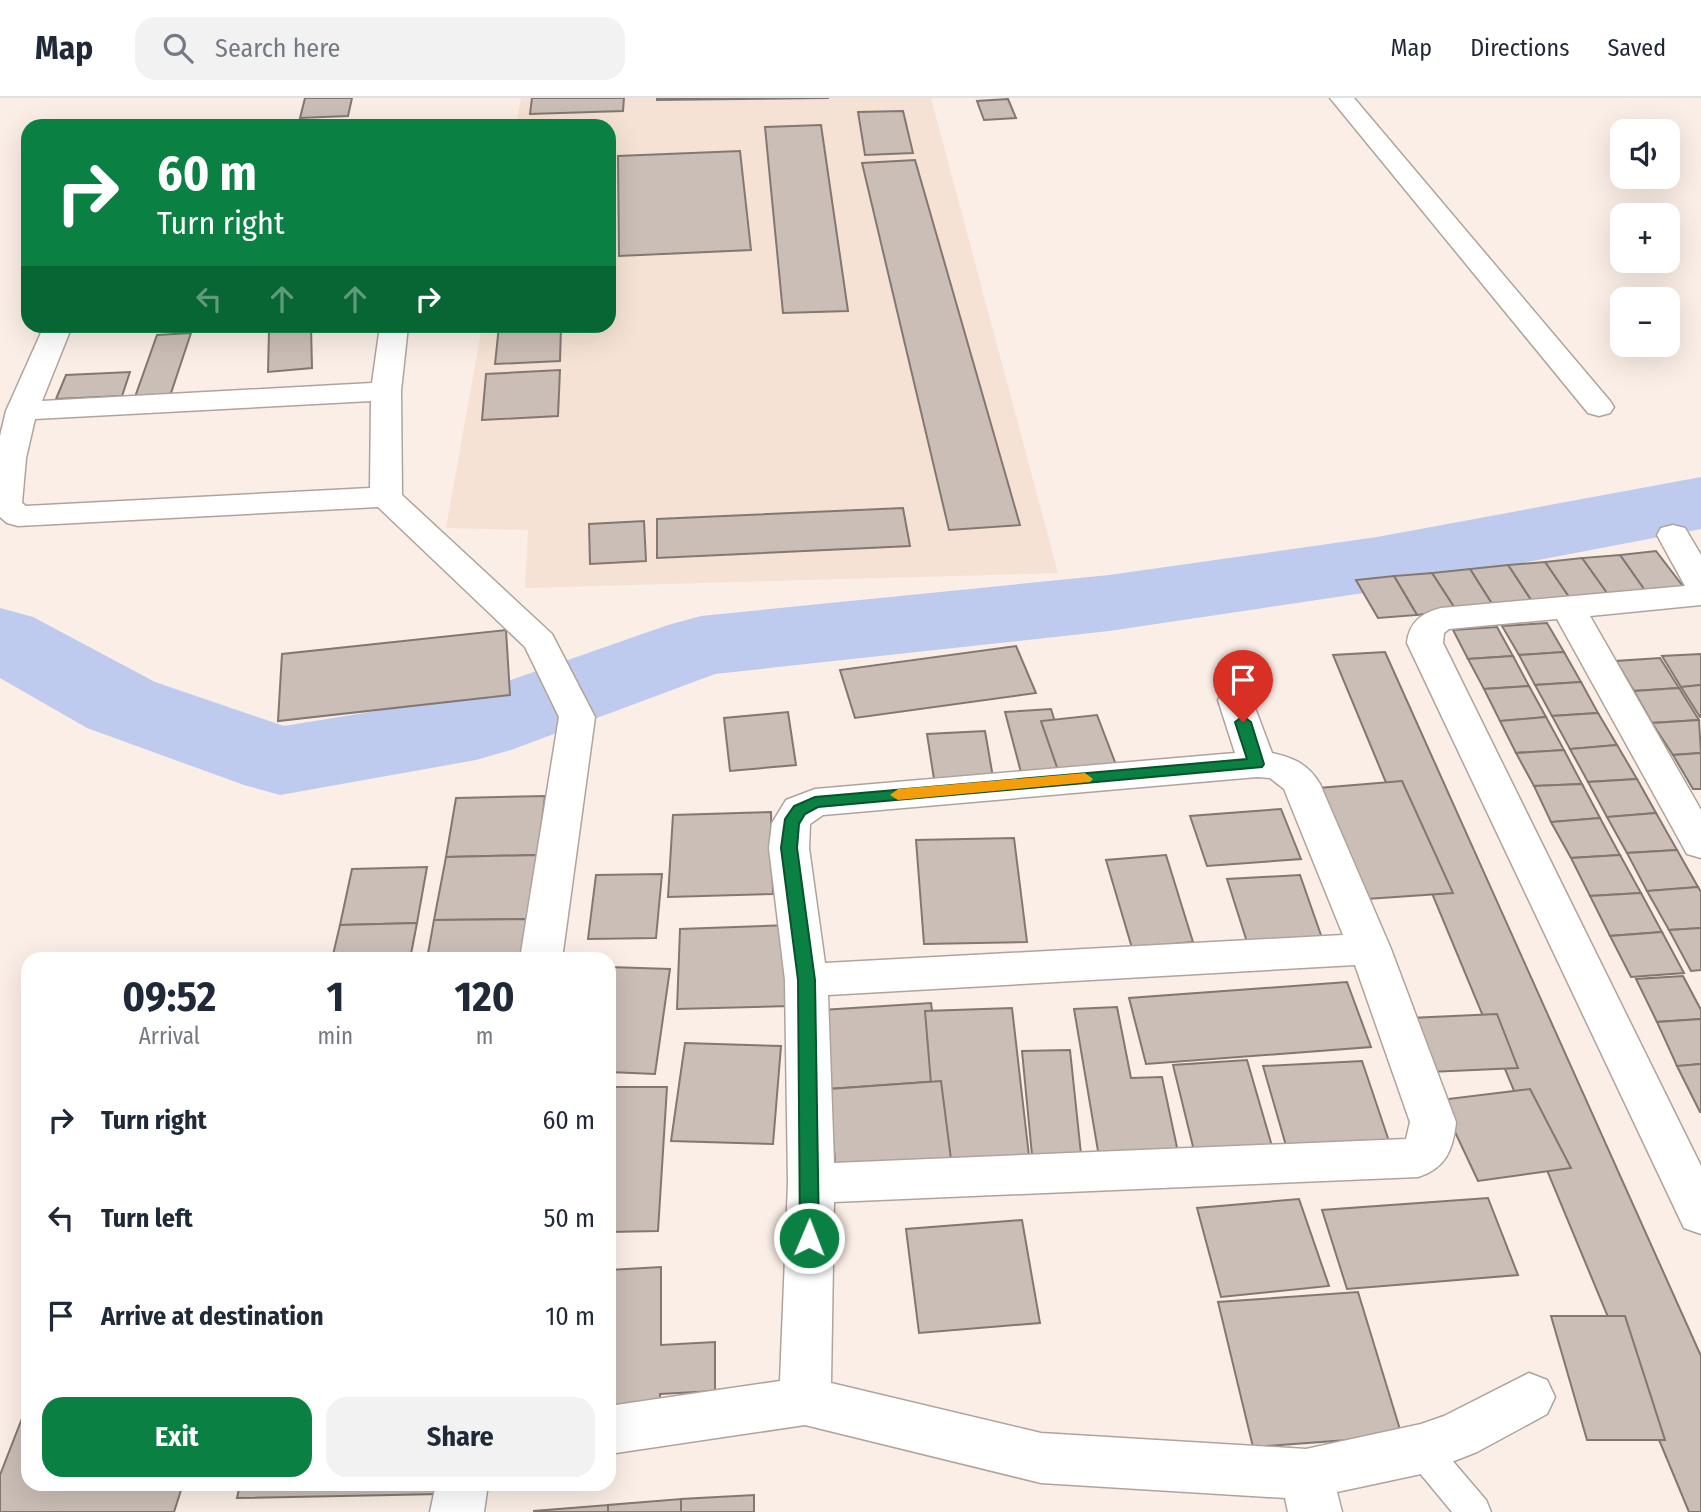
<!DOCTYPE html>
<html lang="en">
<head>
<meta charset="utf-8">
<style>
	:root { --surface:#fff; --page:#f2f2f3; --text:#1f2937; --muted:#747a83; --line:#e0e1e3; --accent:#0b8043 }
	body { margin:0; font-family:"Fira Sans Condensed",sans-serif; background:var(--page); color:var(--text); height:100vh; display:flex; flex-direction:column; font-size:26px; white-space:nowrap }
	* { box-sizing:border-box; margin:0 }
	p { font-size:23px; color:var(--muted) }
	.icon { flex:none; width:38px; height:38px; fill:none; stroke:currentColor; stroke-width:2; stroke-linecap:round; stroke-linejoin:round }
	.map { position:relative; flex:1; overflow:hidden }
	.details { position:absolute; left:21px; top:854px; width:595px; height:539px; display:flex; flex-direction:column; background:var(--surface); border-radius:21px; box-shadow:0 7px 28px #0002 }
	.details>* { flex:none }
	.top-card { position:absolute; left:21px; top:21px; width:595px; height:214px; border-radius:21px; box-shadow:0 7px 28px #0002; background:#0b8043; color:#fff; overflow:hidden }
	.fabs { position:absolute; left:1610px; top:21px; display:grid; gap:14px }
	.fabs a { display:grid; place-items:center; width:70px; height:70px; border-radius:14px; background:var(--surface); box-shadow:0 7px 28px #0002; font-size:35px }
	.pin { position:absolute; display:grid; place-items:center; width:60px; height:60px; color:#fff; margin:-72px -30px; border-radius:50% 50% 50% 0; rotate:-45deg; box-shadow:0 0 7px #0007 }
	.pin .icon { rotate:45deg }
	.me { position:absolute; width:77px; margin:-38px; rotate:1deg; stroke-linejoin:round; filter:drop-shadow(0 0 5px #0008) }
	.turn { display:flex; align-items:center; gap:24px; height:147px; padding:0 21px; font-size:32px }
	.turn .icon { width:91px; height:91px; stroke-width:2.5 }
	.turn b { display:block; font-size:49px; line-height:60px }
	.lanes { display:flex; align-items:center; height:66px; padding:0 21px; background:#0003; justify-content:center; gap:35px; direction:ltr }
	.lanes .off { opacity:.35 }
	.eta { display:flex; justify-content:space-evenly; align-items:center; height:119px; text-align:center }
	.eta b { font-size:42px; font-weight:700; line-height:49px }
	.action { display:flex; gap:14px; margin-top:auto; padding:14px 21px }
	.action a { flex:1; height:80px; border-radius:21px; background:var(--accent); color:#fff; font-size:28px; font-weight:700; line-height:80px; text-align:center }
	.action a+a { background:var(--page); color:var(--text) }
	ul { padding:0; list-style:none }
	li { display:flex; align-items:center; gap:21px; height:98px; padding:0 21px }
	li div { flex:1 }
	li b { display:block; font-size:26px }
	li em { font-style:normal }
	header { display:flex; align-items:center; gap:42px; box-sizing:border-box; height:98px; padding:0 35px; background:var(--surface); border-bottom:2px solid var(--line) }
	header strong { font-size:33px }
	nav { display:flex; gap:38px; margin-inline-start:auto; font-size:24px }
	.search { width:490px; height:63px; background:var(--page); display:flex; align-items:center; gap:18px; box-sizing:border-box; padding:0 24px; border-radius:21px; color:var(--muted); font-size:26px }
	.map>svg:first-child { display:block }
	.built { fill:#f5e2d4 }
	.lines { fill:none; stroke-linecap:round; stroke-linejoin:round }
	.river { fill:#bfcaef; fill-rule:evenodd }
	.building { fill:#cabeb6; stroke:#837871; stroke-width:2 }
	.lane-casing { stroke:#afa49c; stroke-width:3 }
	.street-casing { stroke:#afa49c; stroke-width:3 }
	.lane { fill:#fff; fill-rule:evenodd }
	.street { fill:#fff; fill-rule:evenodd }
	.route { fill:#0b8043; stroke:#07532c; stroke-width:2 }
	.slow { fill:#f59e0b }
</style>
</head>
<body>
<header>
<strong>Map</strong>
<div class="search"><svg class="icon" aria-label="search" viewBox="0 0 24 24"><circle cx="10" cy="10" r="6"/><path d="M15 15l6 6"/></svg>Search here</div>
<nav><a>Map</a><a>Directions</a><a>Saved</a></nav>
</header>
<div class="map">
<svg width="1701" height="1414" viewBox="0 0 1701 1414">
	<rect width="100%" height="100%" fill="#faeee6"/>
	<!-- built -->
	<polygon class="built" points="521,0 931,0 1058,475 525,490 528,432 446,430 482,228 609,228 609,28 516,28"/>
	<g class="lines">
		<!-- river -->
		<polygon class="river" points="1701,379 1701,431 1377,493 1109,533 715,576 511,652 476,662 280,697 244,687 87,630 0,580 0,510 33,519 155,584 284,628 462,599 668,527 701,518 1109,477 1377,439"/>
	</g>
	<!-- building -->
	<g class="building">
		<polygon points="305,0 352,0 348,18 300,20"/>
		<polygon points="532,0 624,0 623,13 530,16"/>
		<polygon points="657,0 829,0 657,2"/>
		<polygon points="1008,1 1016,20 984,22 977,3"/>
		<polygon points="903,13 913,55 865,57 858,14"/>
		<polygon points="821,27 848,213 783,215 765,29"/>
		<polygon points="740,53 751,152 619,158 618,58"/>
		<polygon points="915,62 1020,427 949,432 862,65"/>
		<polygon points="311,228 312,270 268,274 269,233"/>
		<polygon points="499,228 561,228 560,263 495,266"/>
		<polygon points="191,235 170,298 135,299 157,237"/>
		<polygon points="560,272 558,318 482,322 486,276"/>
		<polygon points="130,274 122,298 56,301 66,277"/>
		<polygon points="903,410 910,448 657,460 657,421"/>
		<polygon points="644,423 646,463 590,466 589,426"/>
		<polygon points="1656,453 1685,491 1646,494 1620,457"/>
		<polygon points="1620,457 1646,494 1609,498 1582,460"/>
		<polygon points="1582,460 1609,498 1571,502 1545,464"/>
		<polygon points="1545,464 1571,502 1533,505 1508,467"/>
		<polygon points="1508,467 1533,505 1494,509 1470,471"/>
		<polygon points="1470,471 1494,509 1456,512 1432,475"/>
		<polygon points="1432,475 1456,512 1417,517 1394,478"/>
		<polygon points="1394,478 1417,517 1378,520 1356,482"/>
		<polygon points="1547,525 1564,554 1519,557 1502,528"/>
		<polygon points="1497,529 1513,558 1468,561 1453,532"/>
		<polygon points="506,532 510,597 278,623 282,556"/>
		<polygon points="1016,548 1036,595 855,620 840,572"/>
		<polygon points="1385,554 1701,1258 1701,1414 1689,1414 1333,557"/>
		<polygon points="1564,554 1581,584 1535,587 1519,557"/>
		<polygon points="1701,556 1701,587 1681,589 1662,558"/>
		<polygon points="1513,558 1529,588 1484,591 1468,561"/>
		<polygon points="1660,560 1679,590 1634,593 1616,563"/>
		<polygon points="1581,584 1598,615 1552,618 1535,587"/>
		<polygon points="1701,587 1701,619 1700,619 1681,589"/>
		<polygon points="1529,588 1546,619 1500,623 1484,591"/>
		<polygon points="1679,590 1699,622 1652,625 1634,593"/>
		<polygon points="1051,611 1070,673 1022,678 1005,614"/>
		<polygon points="788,614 796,667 730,673 724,620"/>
		<polygon points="1598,615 1617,647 1570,651 1552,618"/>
		<polygon points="1097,617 1118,672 1060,678 1041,623"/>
		<polygon points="1546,619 1564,652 1516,655 1500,623"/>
		<polygon points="1699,622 1701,655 1673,657 1652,625"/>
		<polygon points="985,633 995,691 936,694 927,636"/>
		<polygon points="1617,647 1637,681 1588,684 1570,651"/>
		<polygon points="1564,652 1582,686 1534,688 1516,655"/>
		<polygon points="1701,655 1701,691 1693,691 1673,657"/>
		<polygon points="1637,681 1656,715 1607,719 1588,684"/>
		<polygon points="1402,683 1453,795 1352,802 1307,691"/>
		<polygon points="1582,686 1600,720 1551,724 1534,688"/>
		<polygon points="545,698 538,757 446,759 456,700"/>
		<polygon points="1281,711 1301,761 1207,768 1190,718"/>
		<polygon points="771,714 773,796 668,799 673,717"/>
		<polygon points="1656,715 1677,752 1627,755 1607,719"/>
		<polygon points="1600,720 1620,757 1571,760 1551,724"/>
		<polygon points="1014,740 1027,844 924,846 916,742"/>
		<polygon points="1677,752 1698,789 1647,793 1627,755"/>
		<polygon points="538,757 529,821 434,822 446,759"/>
		<polygon points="1166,757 1193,844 1132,850 1106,762"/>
		<polygon points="1620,757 1641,795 1590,798 1571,760"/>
		<polygon points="427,769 417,825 340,827 352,771"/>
		<polygon points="662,776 656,840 588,841 596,777"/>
		<polygon points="1300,777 1322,840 1247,844 1227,781"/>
		<polygon points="1698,789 1701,794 1701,830 1669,832 1647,793"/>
		<polygon points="1641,795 1662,834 1610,838 1590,798"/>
		<polygon points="529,821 523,861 427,861 434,822"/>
		<polygon points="417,825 410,861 332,861 340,827"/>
		<polygon points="789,827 791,908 677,911 680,831"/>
		<polygon points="1701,830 1701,872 1691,873 1669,832"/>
		<polygon points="1662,834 1684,875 1631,879 1610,838"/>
		<polygon points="609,869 670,871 655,976 609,974"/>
		<polygon points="1683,878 1701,912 1701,921 1657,924 1636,881"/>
		<polygon points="1347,884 1371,949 1146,966 1129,900"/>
		<polygon points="931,905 941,983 829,991 822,912"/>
		<polygon points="1117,909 1131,980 1162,979 1178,1054 1099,1059 1074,911"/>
		<polygon points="1012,910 1030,1067 938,1070 925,913"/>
		<polygon points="1497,916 1518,970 1429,974 1410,920"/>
		<polygon points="1701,921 1701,966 1677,968 1657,924"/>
		<polygon points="685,945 781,948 773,1046 671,1043"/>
		<polygon points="1070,952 1081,1056 1032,1057 1022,953"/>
		<polygon points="1247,962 1274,1055 1196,1061 1173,967"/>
		<polygon points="1362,963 1392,1052 1289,1058 1263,968"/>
		<polygon points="1701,966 1701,1014 1700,1014 1677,968"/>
		<polygon points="941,983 952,1069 836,1076 829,991"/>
		<polygon points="609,989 667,989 658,1133 609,1134"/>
		<polygon points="1530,991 1571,1070 1478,1083 1440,1002"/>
		<polygon points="1488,1100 1518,1177 1347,1191 1322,1112"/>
		<polygon points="1299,1101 1329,1188 1221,1199 1197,1110"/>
		<polygon points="1022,1122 1040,1225 919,1235 906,1131"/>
		<polygon points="661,1169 661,1247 715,1244 715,1293 660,1296 660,1307 609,1310 609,1172"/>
		<polygon points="1358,1194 1402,1338 1253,1349 1218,1204"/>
		<polygon points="1551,1218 1625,1218 1665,1342 1587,1342"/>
		<polygon points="28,1305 28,1386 183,1386 174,1414 0,1414 0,1377"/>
		<polygon points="240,1386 443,1386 441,1396 237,1400"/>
		<polygon points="754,1397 754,1414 681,1414 681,1401"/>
		<polygon points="681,1401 681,1414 608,1414 608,1407"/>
		<polygon points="608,1407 608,1414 534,1414 534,1413"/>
	</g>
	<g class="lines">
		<!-- lane casing -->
		<g class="lane-casing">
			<polygon id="lane" points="1421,1335 1433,1340 1486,1402 1491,1414 1452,1414 1409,1362 1404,1351 1409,1340"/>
		</g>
		<!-- street casing -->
		<g class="street-casing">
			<g id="street">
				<polygon points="1330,0 1354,0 1610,303 1614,309 1610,315 1599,318 1588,315"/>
				<path d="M 44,228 L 72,228 L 42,303 L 372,285 L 380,228 L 408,228 L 401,293 L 402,397 L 552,536 L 595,619 L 562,861 L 520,861 L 559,619 L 525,549 L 378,409 L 18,428 L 7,425 L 0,419 L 0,338 L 6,313 ZM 371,303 L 370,390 L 26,408 L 22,405 L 26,360 L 35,321 Z"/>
				<path d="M 1673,427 L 1685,430 L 1701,457 L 1701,507 L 1590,518 L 1701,712 L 1701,760 L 1687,756 L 1557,521 L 1449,531 L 1444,535 L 1443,545 L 1701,1068 L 1701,1136 L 1684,1130 L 1407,545 C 1409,524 1422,515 1441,510 L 1685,488 L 1657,437 L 1661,430 Z"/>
				<path d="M 1236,590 L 1249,594 L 1272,655 C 1294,660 1308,666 1320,686 L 1391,851 L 1456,1024 C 1453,1052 1446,1070 1418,1079 L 834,1104 L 831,1285 L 1041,1335 L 1306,1351 L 1421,1326 L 1444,1318 L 1529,1275 L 1547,1282 L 1555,1299 L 1547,1316 L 1477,1354 L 1421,1376 L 1337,1394 L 1342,1414 L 1288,1414 L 1285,1400 L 1041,1385 L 805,1327 L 609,1356 L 609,1308 L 780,1283 L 788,1085 L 785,882 L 769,750 L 772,725 L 786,702 L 815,691 L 1235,655 L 1218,602 L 1223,594 ZM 1257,679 L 1270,680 L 1284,691 L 1343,837 L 825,865 L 809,750 L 810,726 L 823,717 ZM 1355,867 L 1410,1024 L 1406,1041 L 834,1065 L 828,897 Z"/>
				<polygon points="436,1386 488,1386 484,1414 430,1414"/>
			</g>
		</g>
		<!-- lane -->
		<use href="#lane" class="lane"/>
		<!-- street -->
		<use href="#street" class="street"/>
	</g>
	<!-- route -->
	<polygon class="route" points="1243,618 1251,624 1264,666 1262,669 818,709 805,716 799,726 797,750 815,882 819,1140 816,1146 809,1148 802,1146 800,1140 798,882 781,750 785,721 794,708 815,699 1247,661 1235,624"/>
	<!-- slow -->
	<polygon class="slow" points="1085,675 1093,681 1090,684 898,702 890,697 898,691"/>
</svg>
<div class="fabs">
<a><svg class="icon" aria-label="sound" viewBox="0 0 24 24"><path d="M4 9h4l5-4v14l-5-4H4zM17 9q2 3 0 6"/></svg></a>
<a>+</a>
<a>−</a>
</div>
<div class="pin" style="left:1243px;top:624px;background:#d93025"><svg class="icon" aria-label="arrive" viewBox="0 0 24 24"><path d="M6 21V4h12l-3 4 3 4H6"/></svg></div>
<svg class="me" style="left:809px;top:1140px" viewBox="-20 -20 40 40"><circle r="17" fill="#0b8043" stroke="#fff" stroke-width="3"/><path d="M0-11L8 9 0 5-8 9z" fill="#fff"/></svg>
<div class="top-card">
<div class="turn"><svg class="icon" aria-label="right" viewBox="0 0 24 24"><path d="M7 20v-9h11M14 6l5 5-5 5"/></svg><div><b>60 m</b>Turn right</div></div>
<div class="lanes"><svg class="icon off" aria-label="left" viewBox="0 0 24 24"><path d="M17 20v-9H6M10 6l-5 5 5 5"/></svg><svg class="icon off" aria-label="ahead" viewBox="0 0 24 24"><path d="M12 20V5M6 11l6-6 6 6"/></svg><svg class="icon off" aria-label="ahead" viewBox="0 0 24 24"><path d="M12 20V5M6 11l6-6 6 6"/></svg><svg class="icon" aria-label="right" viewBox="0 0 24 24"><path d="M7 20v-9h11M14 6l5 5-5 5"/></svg></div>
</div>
<section class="details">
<div class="eta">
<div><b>09:52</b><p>Arrival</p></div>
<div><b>1</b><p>min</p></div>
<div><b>120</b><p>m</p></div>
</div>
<ul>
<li><svg class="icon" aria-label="right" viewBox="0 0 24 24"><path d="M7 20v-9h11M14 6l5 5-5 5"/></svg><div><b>Turn right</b></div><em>60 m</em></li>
<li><svg class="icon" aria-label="left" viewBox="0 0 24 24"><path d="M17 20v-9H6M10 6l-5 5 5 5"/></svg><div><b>Turn left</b></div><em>50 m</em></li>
<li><svg class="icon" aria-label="arrive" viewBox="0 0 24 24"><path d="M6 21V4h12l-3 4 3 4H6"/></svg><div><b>Arrive at destination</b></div><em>10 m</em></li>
</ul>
<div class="action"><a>Exit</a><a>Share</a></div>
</section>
</div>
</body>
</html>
